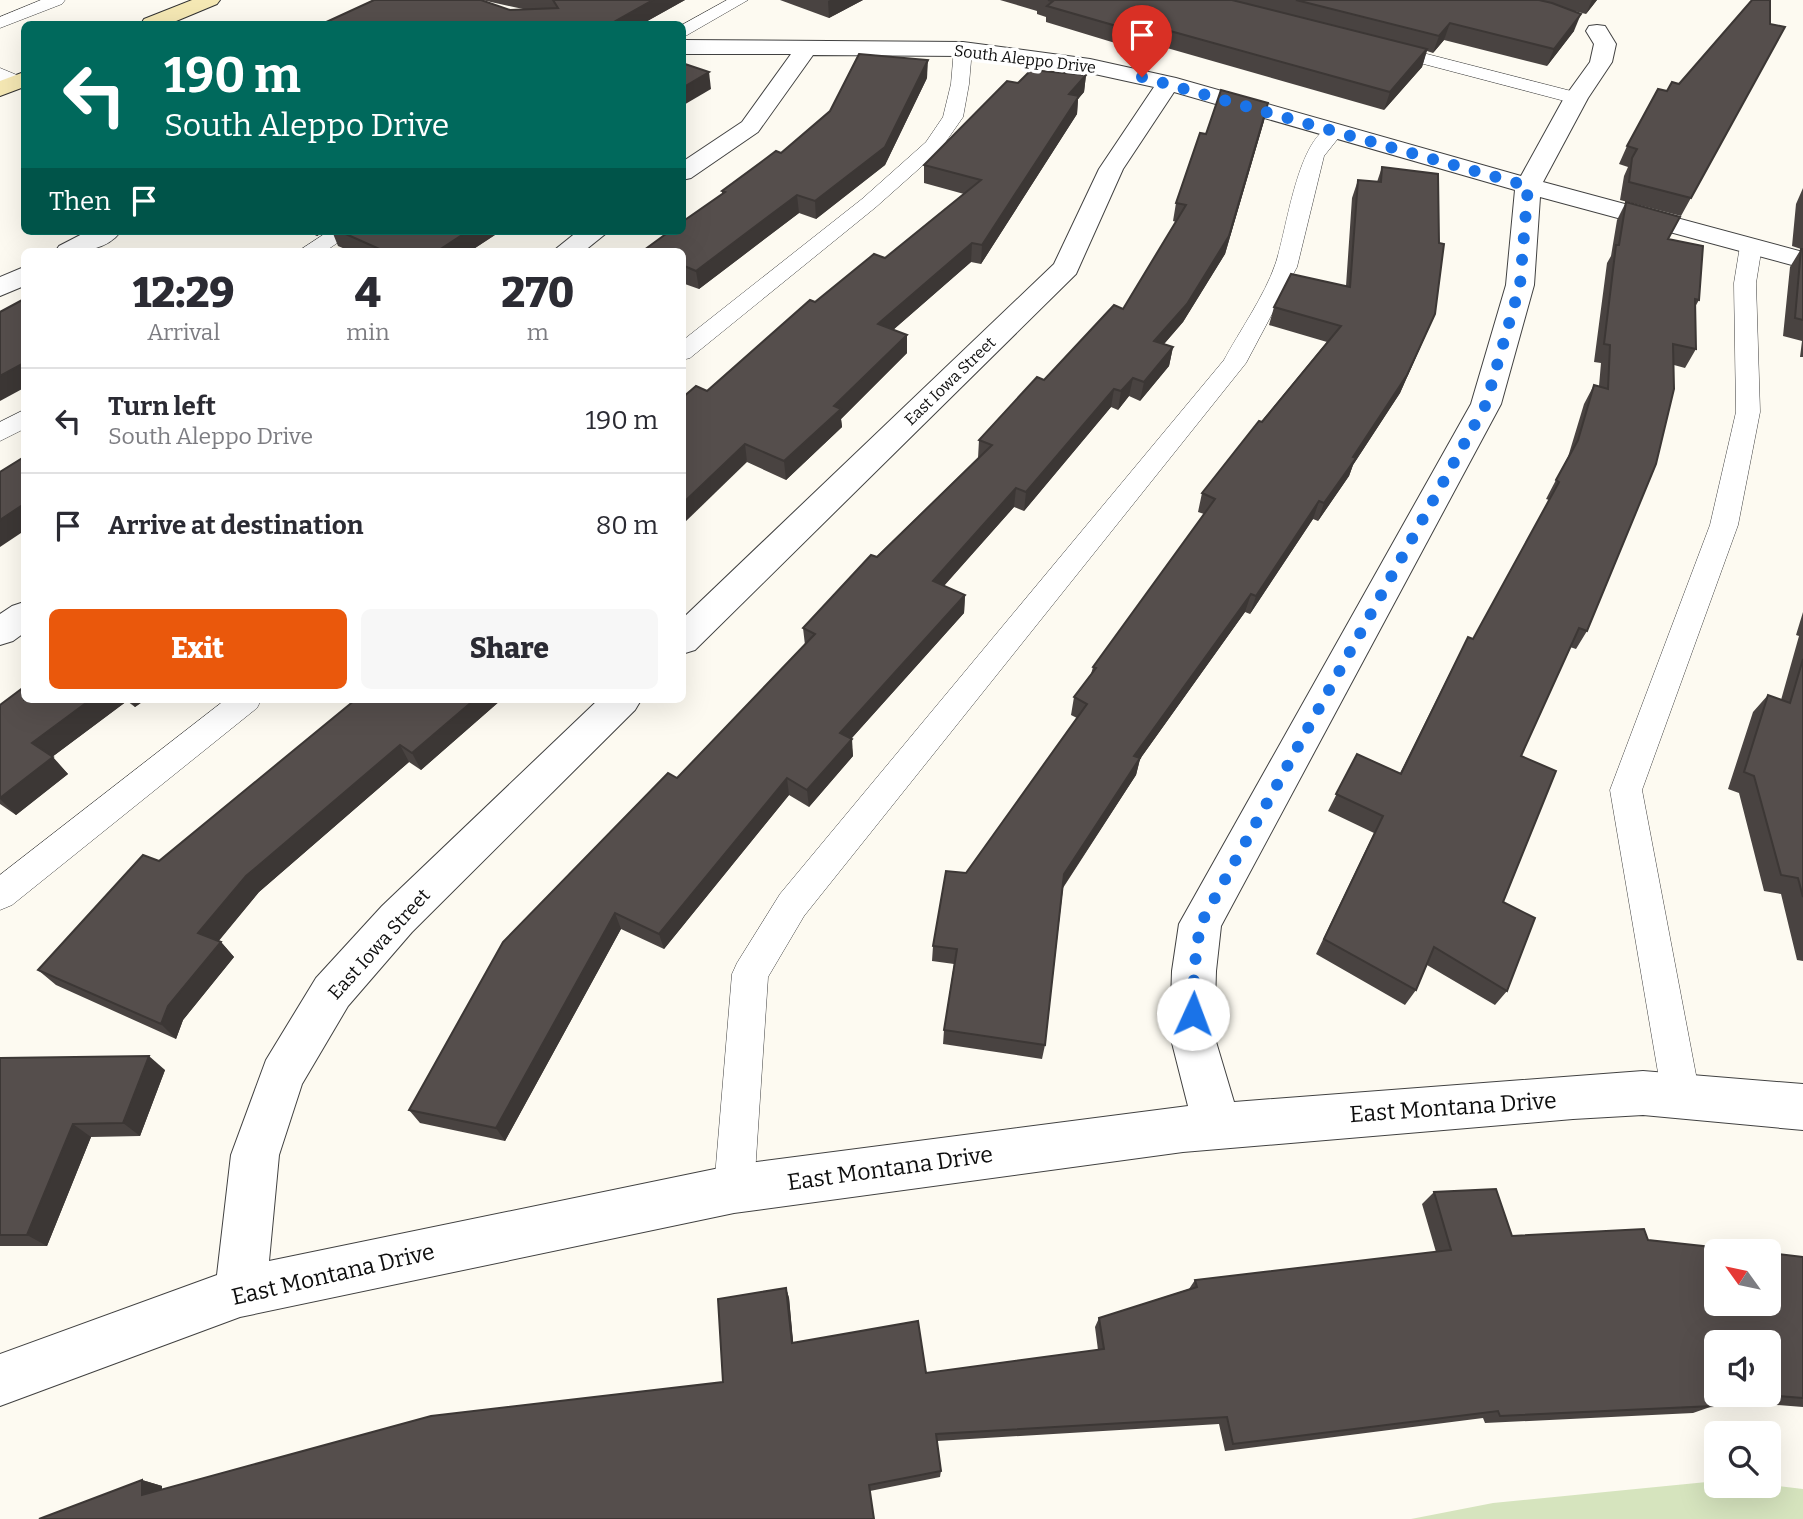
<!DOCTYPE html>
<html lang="en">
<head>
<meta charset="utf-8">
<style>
	:root { --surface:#fff; --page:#f7f7f7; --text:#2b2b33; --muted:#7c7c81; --line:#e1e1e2; --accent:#ea580c }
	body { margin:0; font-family:Bitter,serif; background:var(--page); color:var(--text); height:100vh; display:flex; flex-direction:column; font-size:26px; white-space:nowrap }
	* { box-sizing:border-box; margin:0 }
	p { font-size:23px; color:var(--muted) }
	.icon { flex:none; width:38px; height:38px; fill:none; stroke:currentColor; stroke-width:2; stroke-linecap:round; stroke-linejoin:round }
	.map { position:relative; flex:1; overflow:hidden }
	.side { position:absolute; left:21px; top:248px; width:665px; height:455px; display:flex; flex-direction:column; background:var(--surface); border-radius:10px; box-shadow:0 7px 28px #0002 }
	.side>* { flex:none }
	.hud { position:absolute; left:21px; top:21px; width:665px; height:214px; border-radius:10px; box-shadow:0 7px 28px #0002; background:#00695c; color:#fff; overflow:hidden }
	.needle { width:46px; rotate:303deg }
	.fabs { position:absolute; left:1704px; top:1239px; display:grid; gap:14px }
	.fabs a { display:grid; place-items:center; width:77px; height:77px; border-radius:10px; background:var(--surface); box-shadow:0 7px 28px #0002; font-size:35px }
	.pin { position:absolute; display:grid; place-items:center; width:60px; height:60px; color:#fff; margin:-72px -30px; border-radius:50% 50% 50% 0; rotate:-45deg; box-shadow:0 0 7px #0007 }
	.pin .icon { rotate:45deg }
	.me { position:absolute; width:77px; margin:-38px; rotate:2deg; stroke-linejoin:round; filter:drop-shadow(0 0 5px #0008) }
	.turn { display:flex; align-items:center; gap:24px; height:147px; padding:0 28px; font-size:32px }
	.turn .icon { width:91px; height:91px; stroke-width:2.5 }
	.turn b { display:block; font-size:49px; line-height:60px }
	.then { display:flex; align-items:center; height:66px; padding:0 28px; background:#0003; gap:14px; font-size:26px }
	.eta { display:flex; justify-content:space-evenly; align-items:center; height:119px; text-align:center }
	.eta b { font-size:42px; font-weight:800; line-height:49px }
	.action { display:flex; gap:14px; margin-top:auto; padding:14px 28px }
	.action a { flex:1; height:80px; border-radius:10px; background:var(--accent); color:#fff; font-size:28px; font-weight:800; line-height:80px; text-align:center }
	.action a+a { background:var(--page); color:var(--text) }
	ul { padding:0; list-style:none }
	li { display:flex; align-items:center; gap:21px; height:105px; padding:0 28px; border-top:2px solid var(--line) }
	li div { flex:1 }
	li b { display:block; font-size:26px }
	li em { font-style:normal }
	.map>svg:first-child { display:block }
	.green { fill:#d6e4be }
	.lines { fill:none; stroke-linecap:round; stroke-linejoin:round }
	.lane-casing { stroke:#414141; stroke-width:1 }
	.street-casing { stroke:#414141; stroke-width:2 }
	.secondary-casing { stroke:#303030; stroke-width:2 }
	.lane { fill:#fff; fill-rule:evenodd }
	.street { fill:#fff; fill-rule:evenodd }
	.secondary { fill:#f5e8b4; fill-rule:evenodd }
	.wall { fill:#494341; fill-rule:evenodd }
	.shaded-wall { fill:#3c3735 }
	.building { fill:#554e4c; stroke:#3c3735; stroke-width:2 }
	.route { stroke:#1a73e8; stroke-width:12; stroke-dasharray:0 21.6 }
	.labels { text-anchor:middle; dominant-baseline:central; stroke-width:7; stroke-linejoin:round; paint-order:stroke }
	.far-street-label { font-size:16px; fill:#0e0e0e; stroke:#fff }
	.street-label { font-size:19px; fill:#0e0e0e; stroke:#fff }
	.near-street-label { font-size:23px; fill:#0e0e0e; stroke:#fff }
</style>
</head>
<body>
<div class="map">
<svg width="1803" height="1519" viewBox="0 0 1803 1519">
	<rect width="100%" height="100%" fill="#fdfaf1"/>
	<!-- green -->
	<polygon class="green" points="1717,1481 1717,1486 1769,1485 1803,1489 1803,1519 1411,1519 1493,1503"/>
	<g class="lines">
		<!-- lane casing -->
		<g class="lane-casing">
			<g id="lane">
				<polygon points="41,0 65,0 62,4 0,28 0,17"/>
				<polygon points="727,0 748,0 682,38 682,25"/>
				<polygon points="1384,43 1583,94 1585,98 1576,104 1378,52 1375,48 1378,44"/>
				<polygon points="963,44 972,49 969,84 963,117 940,150 876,207 690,358 682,360 682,341 862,199 926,142 943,117 951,84 954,49"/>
				<polygon points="0,68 24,78 24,86 17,88 0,81"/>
				<path d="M 1334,125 L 1344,131 L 1324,156 L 1297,267 L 1246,363 L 804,916 L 768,977 L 754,1189 L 748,1203 L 734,1209 L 720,1203 L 714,1189 L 732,974 L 737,963 L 780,894 L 1224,360 C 1239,332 1265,295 1275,265 C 1287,232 1297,134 1334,125 Z"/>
				<polygon points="329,231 355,231 324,252 297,252"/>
				<polygon points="1751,239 1759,241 1762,246 1756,283 1760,412 1738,525 1642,790 1700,1096 1694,1109 1681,1114 1668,1109 1662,1096 1610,790 1710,525 1736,412 1734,283 1740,246 1743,241"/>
				<polygon points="24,410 24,429 0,441 0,422"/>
				<polygon points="225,700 261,700 257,708 12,905 0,910 0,875"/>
			</g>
		</g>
		<!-- street casing -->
		<g class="street-casing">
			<g id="street">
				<polygon points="1597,25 1605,26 1616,44 1612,62 1588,98 1543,182 1803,252 1803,268 1540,197 1534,285 1501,404 1221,926 1216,971 1214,1035 1234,1102 1643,1071 1803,1084 1803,1130 1643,1115 1573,1119 1183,1152 734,1213 240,1317 0,1406 0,1354 217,1275 231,1155 266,1060 316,978 382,906 598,700 641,700 635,710 412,932 348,1006 302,1084 279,1155 269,1261 734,1165 1188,1106 1170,1035 1172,971 1179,924 1471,404 1506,285 1515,190 1174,92 1123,169 1076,274 695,650 682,654 682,619 1054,264 1099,169 1154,87 1090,73 963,56 813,55 758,132 691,178 682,180 682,162 742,122 791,54 682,54 682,40 963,42 1090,59 1176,78 1521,176 1564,98 1590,62 1594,44 1586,31 1589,26"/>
				<path d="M 88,231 L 121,231 C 106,252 78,252 55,252 L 59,246 Z"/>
				<polygon points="578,231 609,231 583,252 552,252"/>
				<polygon points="24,267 24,286 0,296 0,277"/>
				<polygon points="24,602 24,633 13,641 0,645 0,614 12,606"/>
			</g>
		</g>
		<!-- secondary casing -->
		<g class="secondary-casing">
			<g id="secondary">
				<polygon points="192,0 220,0 217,4 169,24 141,24 144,19"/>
				<polygon points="24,72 24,87 0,96 0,81"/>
			</g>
		</g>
		<!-- lane -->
		<use href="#lane" class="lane"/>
		<!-- street -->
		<use href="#street" class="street"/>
		<!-- secondary -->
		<use href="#secondary" class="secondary"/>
	</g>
	<!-- wall -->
	<g class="wall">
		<polygon points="482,0 685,0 642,24 322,24 523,9"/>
		<polygon points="780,0 863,0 829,18"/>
		<polygon points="1000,0 1597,0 1586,14 1574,11 1574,31 1547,66 1444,40 1433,53 1427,51 1422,67 1384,110 1132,38 1125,46 1046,22 1046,17 1037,14 1037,11"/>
		<polygon points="1770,24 1785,27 1681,216 1620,200 1624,176 1628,167 1619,164 1627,146 1667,91"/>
		<polygon points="1086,75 1084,92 1078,99 1077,114 981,264 971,262 893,330 907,353 841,419 842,427 786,480 747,462 707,391 815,302 885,258 964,194 924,183 924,165 1018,83"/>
		<polygon points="927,78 885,165 816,219 799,213 699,289 682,283 682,252 644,252 644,250 722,194 722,191 781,153"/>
		<polygon points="1268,103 1264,121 1225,254 1183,322 1164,344 1173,347 1169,366 1140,401 1129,396 1118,410 1111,407 1024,511 1014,507 944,586 965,595 964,613 851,739 853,756 809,807 789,795 664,949 621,929 505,1141 420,1123 409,1110 677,778 805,645 803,628 978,458 979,440 1123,309 1176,222 1173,221 1176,203 1206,134"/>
		<polygon points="1382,167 1435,314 1400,393 1353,465 1349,476 1318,521 1313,519 1250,614 1245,612 1140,759 1136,775 1063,888 1045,1045 1042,1059 943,1044 944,1030 954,964 932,961 933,946 966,873 1077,718 1071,715 1074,697 1091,674 1093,667 1204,514 1198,512 1202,493 1327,342 1269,325 1274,307 1346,286 1352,198 1358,180 1377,182"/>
		<polygon points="1803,188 1803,357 1800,357 1802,341 1783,336 1790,267 1801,249 1792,246 1796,204"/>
		<polygon points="1626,202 1668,240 1699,300 1695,307 1696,349 1685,368 1674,365 1587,631 1576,649 1570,647 1521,756 1503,902 1507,991 1495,1005 1427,965 1416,990 1405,1005 1316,954 1374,833 1328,811 1357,754 1400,773 1468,637 1473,639 1549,500 1546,499 1568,457 1584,404 1594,385 1599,386 1601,363 1594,362 1607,263 1611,256 1617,220"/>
		<polygon points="306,231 325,231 317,236"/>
		<polygon points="332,231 501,231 469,252 352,252 338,246"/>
		<polygon points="1803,612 1803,961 1797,960 1781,894 1764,891 1739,793 1728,789 1753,712 1768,695 1781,700 1799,636 1796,635"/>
		<polygon points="24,700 145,700 135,707 127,701 52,757 68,774 16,815 0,804 0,705"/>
		<polygon points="355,700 501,700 421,770 409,762 259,892 218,941 221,942 234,957 183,1020 176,1039 56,985 38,970 159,861"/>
		<polygon points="0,1058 165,1070 140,1136 91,1137 47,1246 0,1246"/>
		<path d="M 1434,1192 L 1512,1236 L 1648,1240 L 1803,1257 L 1803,1407 L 1711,1400 L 1713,1406 L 1693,1413 L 1485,1423 L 1483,1418 L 1225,1451 L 1219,1424 L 937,1441 L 941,1471 L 940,1477 L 870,1491 L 39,1519 L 142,1480 L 162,1486 L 162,1490 L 723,1382 L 786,1288 L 789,1298 L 793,1343 L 926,1373 L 1098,1350 L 1095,1327 L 1099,1318 L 1189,1289 L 1195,1280 L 1436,1252 L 1422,1204 ZM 1717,1342 L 1769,1395 L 1717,1395 Z"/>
	</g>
	<!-- shaded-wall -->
	<g class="shaded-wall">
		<polygon points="653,0 685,0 642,24 610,24"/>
		<polygon points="830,0 863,0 829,18 828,1"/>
		<polygon points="1592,0 1597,0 1586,14"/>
		<polygon points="1581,14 1574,31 1547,66 1554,49"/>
		<polygon points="1134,21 1132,38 1125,46 1127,29"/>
		<polygon points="1450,23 1444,40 1433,53 1439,36"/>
		<polygon points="1427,49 1422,67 1384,110 1390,92"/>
		<polygon points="928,60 927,78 885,165 816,219 815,201"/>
		<polygon points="709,72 711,89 682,106 682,88"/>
		<polygon points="1086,75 1084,92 1078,99 1077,114 981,264 982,245 1069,94"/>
		<polygon points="1268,103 1264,121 1225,254 1183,322 1151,359 1154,341"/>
		<polygon points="797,195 799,213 699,289 696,271"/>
		<polygon points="315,231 325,231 317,236"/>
		<polygon points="468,231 501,231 469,252 436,252"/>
		<polygon points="972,243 971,262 878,343 878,324"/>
		<polygon points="1435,314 1400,393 1353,465 1349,476 1318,521 1324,503 1353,457"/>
		<polygon points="907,335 907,353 841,419 842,427 786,480 784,461 834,406"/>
		<polygon points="1173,347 1169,366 1140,401 1144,382"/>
		<polygon points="24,363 24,388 0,401 0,376"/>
		<polygon points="1133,378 1129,396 1118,410 1121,391"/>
		<polygon points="1114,389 1111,407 1024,511 1026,492"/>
		<polygon points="745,444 747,462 682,525 682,504"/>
		<polygon points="1016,488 1014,507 932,599 933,581"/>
		<polygon points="1319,501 1313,519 1250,614 1256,596"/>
		<polygon points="24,504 24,531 0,547 0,520"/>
		<polygon points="1251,594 1245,612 1140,759 1136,775 1061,890 1064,874 1134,756"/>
		<polygon points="965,595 964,613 841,750 840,733"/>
		<polygon points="90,700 127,701 48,760 32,743"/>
		<polygon points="130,700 145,700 135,707"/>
		<polygon points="474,700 501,700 421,770 412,753"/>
		<polygon points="852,739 853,756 809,807 807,790"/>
		<polygon points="400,745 409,762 259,892 213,948 198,933 246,876"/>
		<polygon points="53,757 68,774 16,815 0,799 0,798"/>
		<polygon points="787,778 789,795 664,949 659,934"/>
		<polygon points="615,913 621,929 505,1141 496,1128"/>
		<polygon points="221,942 234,957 183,1020 176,1039 161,1024 168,1006"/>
		<polygon points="149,1056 165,1070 140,1136 123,1123"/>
		<polygon points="73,1124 91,1137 47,1246 27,1235"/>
		<polygon points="786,1288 789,1298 794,1351 792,1343"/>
		<polygon points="142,1480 162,1486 162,1500 142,1495"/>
	</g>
	<!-- building -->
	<g class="building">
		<polygon points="374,0 481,0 510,10 558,8 553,0 653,0 610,24 322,24"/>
		<polygon points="1048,0 1232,0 1427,49 1390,92 1134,21 1127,29 1047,6 1053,1"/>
		<polygon points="1296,0 1539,0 1552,3 1581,14 1554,49 1450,23 1439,36"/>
		<polygon points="1752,0 1770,0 1770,24 1785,27 1691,198 1629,182 1632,158 1637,149 1627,146 1658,89 1667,91 1672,82 1679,84"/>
		<polygon points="859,54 928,60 885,147 815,201 797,195 696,271 682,265 682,252 648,252 644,250 670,231 682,231 682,222 725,192 722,191 776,151 781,153 830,111"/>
		<polygon points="682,63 709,72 682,88"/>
		<polygon points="1031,70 1086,75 1069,94 1079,96 982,245 972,243 878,324 907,335 834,406 841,409 784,461 745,444 682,504 682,398 696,386 707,391 810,300 815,302 874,254 885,258 981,180 924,165 1007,81 1018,83"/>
		<polygon points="1221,90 1268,103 1229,236 1187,304 1154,341 1173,347 1144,382 1133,378 1121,391 1114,389 1026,492 1016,488 933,581 965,595 840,733 852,739 807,790 787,778 659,934 615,913 496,1128 409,1110 503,942 668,773 677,778 815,634 803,628 871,555 877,557 992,445 979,440 1037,377 1044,380 1114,305 1123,309 1186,205 1176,203 1200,133 1206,134"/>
		<polygon points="1382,167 1438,174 1439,243 1444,244 1435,314 1407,375 1353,457 1356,458 1324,503 1319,501 1256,596 1251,594 1134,756 1140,758 1064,874 1045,1045 944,1030 957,949 933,946 946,871 966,873 1087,704 1074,697 1096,668 1093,667 1215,499 1202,493 1259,421 1262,422 1341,326 1274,307 1291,274 1350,287 1358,180 1381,182"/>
		<polygon points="1626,202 1680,217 1668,239 1703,246 1699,300 1695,299 1696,349 1673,344 1674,389 1656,464 1587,631 1579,628 1521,756 1556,771 1503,902 1535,918 1507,991 1434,947 1416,990 1324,939 1383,816 1336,794 1357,754 1401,774 1468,637 1473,639 1559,482 1556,480 1578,440 1594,385 1608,389 1610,345 1604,344 1616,245 1619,245"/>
		<polygon points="339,231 468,231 436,252 386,252"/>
		<polygon points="1801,249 1803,249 1803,320 1795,318"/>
		<polygon points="24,299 24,363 0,376 0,312"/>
		<polygon points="24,457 24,504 0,520 0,472"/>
		<polygon points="1803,659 1803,897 1798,878 1781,875 1754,776 1744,772 1768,695 1790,703"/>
		<polygon points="24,687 24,700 90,700 32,743 53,757 0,798 0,705"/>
		<polygon points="355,700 474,700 412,753 400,745 246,876 198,933 221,942 168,1006 161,1024 38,970 143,855 159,861"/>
		<polygon points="149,1056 123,1123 73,1124 27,1235 0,1235 0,1058"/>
		<polygon points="1496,1189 1512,1236 1644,1229 1648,1240 1749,1251 1717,1251 1717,1304 1769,1304 1769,1253 1803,1257 1803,1398 1764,1395 1769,1395 1769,1342 1717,1342 1717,1391 1707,1390 1713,1406 1500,1416 1498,1411 1233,1444 1227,1417 936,1434 941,1471 869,1485 874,1519 39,1519 142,1480 142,1495 431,1416 723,1382 718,1299 786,1288 792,1343 918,1321 926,1373 1104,1349 1099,1318 1197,1287 1195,1280 1451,1250 1434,1192"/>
	</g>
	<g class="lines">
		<!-- route -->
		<polyline class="route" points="1142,77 1528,186 1520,285 1486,404 1200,925 1194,971 1193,1014"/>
	</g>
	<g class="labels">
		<!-- far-street labels -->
		<g class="far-street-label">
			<text transform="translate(1025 59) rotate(7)">South Aleppo Drive</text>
			<text transform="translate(950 381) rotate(-44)">East Iowa Street</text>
		</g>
		<!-- street labels -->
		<g class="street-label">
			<text transform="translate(379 944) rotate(-48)">East Iowa Street</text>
		</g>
		<!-- near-street labels -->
		<g class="near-street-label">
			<text transform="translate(1453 1107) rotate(-4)">East Montana Drive</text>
			<text transform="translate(890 1168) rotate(-8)">East Montana Drive</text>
			<text transform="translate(333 1274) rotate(-13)">East Montana Drive</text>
		</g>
	</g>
</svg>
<div class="fabs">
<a><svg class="needle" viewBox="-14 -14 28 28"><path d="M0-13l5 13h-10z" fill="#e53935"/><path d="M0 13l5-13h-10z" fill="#7c7c81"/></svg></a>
<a><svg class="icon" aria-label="sound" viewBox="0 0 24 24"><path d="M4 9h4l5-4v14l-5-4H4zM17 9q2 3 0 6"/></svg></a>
<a><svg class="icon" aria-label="search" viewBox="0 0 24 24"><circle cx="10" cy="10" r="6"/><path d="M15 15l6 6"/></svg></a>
</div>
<div class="pin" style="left:1142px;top:77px;background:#d93025"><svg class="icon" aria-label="arrive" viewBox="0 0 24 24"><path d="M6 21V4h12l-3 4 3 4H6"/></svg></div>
<svg class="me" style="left:1193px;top:1014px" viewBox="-20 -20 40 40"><circle r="19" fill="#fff"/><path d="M0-13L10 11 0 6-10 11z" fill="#1a73e8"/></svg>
<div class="hud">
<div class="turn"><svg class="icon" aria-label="left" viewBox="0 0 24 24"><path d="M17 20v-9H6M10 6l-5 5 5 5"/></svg><div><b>190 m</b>South Aleppo Drive</div></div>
<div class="then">Then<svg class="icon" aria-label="arrive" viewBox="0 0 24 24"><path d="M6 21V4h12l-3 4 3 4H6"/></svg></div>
</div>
<section class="side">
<div class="eta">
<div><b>12:29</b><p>Arrival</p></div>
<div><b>4</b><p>min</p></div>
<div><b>270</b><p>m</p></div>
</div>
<ul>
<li><svg class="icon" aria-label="left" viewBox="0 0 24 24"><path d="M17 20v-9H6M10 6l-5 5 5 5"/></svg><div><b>Turn left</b><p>South Aleppo Drive</p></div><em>190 m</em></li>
<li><svg class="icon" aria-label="arrive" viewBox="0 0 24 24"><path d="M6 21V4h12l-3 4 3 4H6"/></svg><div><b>Arrive at destination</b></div><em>80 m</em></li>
</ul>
<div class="action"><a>Exit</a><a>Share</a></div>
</section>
</div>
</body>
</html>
